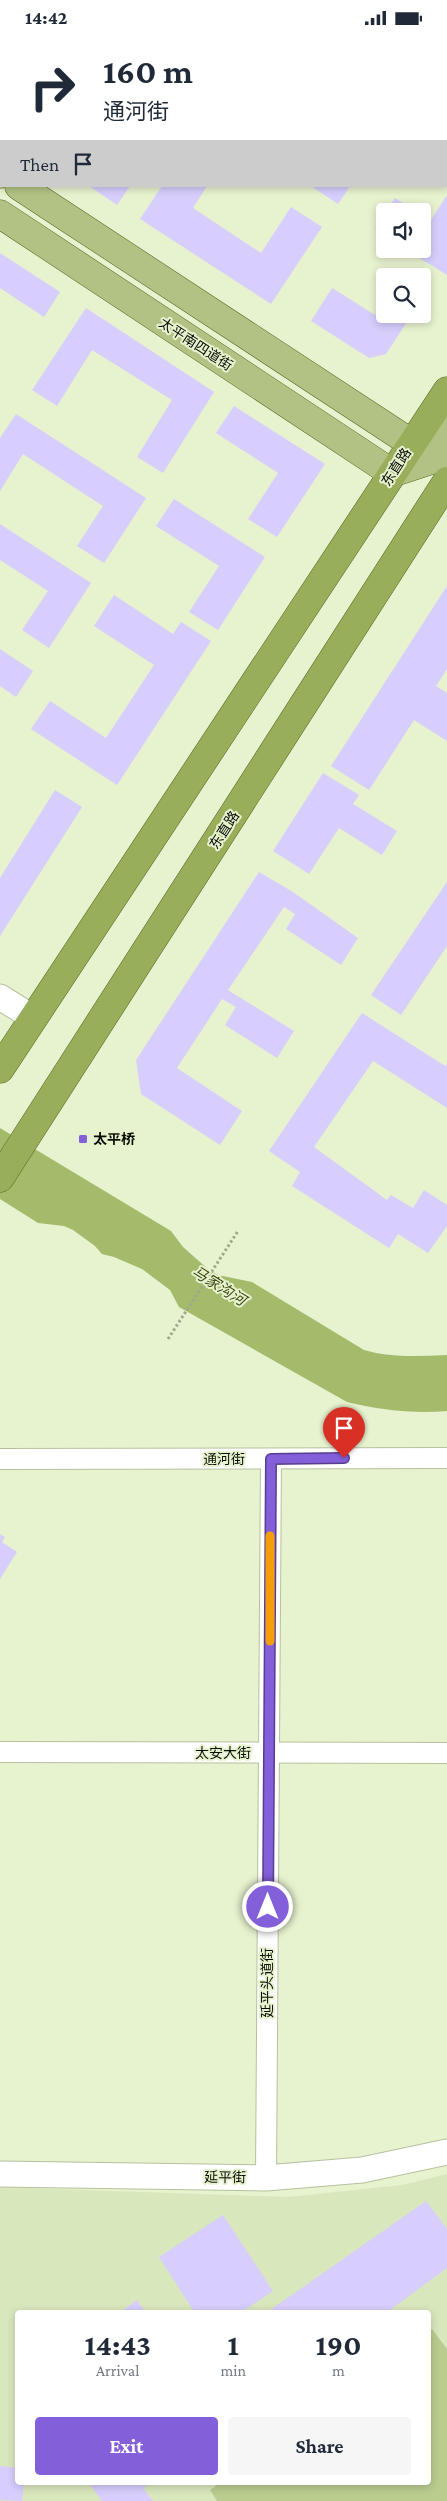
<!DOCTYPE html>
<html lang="en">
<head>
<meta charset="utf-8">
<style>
	:root { --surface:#fff; --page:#f6f6f7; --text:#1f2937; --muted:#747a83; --accent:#845fda }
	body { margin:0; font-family:"Crimson Pro","Noto Sans SC",serif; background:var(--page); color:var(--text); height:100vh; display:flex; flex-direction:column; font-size:19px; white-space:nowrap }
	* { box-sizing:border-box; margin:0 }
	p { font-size:16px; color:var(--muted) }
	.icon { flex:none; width:28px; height:28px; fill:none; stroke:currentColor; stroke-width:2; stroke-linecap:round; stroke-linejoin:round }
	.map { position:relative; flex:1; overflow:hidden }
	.sheet { position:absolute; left:15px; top:2275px; width:416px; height:175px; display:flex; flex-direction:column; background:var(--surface); border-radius:5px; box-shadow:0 2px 8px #0003 }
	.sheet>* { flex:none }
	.guide { position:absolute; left:0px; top:0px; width:448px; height:152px; box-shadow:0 2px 8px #0003; background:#fff; color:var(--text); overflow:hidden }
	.tools { position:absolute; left:376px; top:168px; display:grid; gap:10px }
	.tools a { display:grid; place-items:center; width:55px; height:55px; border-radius:5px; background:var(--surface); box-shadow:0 2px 8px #0003; font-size:25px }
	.pin { position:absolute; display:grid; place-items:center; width:42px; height:42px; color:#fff; margin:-51px -21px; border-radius:50% 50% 50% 0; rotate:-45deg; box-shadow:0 0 5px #0007 }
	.pin .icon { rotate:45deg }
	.me { position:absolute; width:55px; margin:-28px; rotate:0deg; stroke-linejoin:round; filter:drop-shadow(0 0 4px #0008) }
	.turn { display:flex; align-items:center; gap:18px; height:105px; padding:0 20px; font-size:22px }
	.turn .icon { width:65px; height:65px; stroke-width:2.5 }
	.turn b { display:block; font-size:35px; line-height:42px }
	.then { display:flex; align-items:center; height:48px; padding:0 20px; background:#0003; gap:10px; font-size:19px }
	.eta { display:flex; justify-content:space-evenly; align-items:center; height:85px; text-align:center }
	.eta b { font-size:30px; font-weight:700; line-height:35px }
	.primary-button { display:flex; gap:10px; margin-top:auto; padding:10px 20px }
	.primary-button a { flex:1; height:58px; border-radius:5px; background:var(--accent); color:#fff; font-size:20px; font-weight:700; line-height:58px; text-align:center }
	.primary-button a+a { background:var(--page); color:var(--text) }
	.status { display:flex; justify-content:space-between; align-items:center; height:35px; padding:0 25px; background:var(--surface); direction:ltr }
	.status svg { height:14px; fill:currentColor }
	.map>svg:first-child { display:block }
	.built { fill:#d9e7bd; fill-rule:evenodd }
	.green { fill:#bacd8f }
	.water { fill:#a5bb6c }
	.building { fill:#d7cefd }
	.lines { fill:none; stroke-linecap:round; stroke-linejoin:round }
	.minor-casing { stroke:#b6c19f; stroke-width:22 }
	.tertiary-casing { stroke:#b6c19f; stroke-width:27 }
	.secondary-casing { stroke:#b6c19f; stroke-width:29 }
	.primary-casing { stroke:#566822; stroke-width:29 }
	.trunk-casing { stroke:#566822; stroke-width:29 }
	.path { stroke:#9fa78c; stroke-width:3; stroke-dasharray:2.5 2.5; stroke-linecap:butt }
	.minor { stroke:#fff; stroke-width:20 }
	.tertiary { stroke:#fff; stroke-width:25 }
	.secondary { stroke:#d9e0c2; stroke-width:28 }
	.primary { stroke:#b2c284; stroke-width:28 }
	.trunk { stroke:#98ae5b; stroke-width:28 }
	.route-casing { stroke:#563e8e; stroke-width:12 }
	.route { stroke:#845fda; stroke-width:9 }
	.slow { stroke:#f59e0b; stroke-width:9 }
	.poi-dot { fill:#845fda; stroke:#e7f2cf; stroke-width:2 }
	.labels { text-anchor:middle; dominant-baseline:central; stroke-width:4; stroke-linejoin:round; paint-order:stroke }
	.street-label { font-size:14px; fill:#0a0d03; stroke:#e7f2cf }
	.poi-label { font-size:14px; font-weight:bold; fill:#0a0d03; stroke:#e7f2cf; text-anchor:start }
	.water-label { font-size:15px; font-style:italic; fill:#3a470c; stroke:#e7f2cf }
</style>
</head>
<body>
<div class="status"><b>14:42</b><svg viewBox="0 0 49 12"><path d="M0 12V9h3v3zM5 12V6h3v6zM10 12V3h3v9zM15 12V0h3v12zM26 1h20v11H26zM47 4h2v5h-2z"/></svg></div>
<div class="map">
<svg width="447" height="2466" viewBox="0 0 447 2466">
	<rect width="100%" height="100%" fill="#e7f2cf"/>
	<!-- built -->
	<path class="built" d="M 447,2139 L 447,2466 L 0,2466 L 0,2152 L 288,2162 L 402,2150 ZM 18,2278 L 429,2278 L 429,2448 L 18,2448 Z"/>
	<!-- green -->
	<polygon class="green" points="432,2294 447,2314 447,2466 217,2466 210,2455 220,2448 429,2448 429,2297"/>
	<!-- water -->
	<path class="water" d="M 0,1093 L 171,1196 L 183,1212 L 209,1235 L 218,1240 L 252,1247 L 364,1315 C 391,1323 419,1321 447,1320 L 447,1376 C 413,1379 381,1375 347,1367 L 179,1272 L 170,1255 L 142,1234 L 114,1222 L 102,1219 L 95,1211 L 73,1195 L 64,1191 L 38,1188 L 0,1164 Z"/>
	<!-- building -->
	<g class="building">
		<polygon points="89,151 130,151 117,170"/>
		<polygon points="162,151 207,151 193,173 261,218 291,172 322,192 271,269 140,184"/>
		<polygon points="311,151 350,151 338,169"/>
		<polygon points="447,160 447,240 405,214 422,214 422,180 431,185"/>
		<polygon points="395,163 416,176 386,176"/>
		<polygon points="385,178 385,201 375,194"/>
		<polygon points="0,218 60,257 44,282 0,253"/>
		<polygon points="332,253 375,280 385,264 385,279 412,279 386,319 369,323 311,286"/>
		<polygon points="86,273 214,357 163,438 137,422 172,365 92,315 57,371 32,355"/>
		<polygon points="234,371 325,429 277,502 248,484 278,438 216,398"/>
		<polygon points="16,379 146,463 104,528 77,511 103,471 23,419 0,456 0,403"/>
		<polygon points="174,464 265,522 218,595 189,577 219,531 156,491"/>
		<polygon points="0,489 91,548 49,613 22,595 48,556 0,525"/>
		<polygon points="447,551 447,634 436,651 447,658 447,706 414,685 369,755 331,731"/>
		<polygon points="114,560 173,599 181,587 211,606 117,750 31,694 50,666 106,703 154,630 94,591"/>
		<polygon points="0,614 33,636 16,662 0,651"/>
		<polygon points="323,738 359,760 353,769 397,796 382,820 339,793 309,839 273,816"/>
		<polygon points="55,755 82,772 0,901 0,843"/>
		<polygon points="259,837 293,857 358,903 341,930 286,894 295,879 284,872 228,955 294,996 277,1023 225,990 236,972 222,964 177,1033 242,1076 220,1110 141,1059 136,1025"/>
		<polygon points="447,847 447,911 401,980 371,960"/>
		<polygon points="362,978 445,1031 447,1029 447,1073 373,1026 314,1112 387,1165 391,1160 413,1173 424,1155 447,1170 447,1191 428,1218 398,1199 389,1213 292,1151 300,1137 269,1116"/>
		<polygon points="0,1499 5,1502 2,1507 17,1517 0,1544"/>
		<polygon points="426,2166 447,2194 447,2233 386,2278 266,2278"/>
		<polygon points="223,2180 273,2256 240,2278 195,2278 159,2222"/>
		<polygon points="137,2265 146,2278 119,2278"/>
		<polygon points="0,2431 18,2433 18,2448 24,2448 22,2466 0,2465"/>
		<polygon points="89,2448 150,2448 143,2453 153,2466 102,2466"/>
	</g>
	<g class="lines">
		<!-- minor casing -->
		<g class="minor-casing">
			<g id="minor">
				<polyline points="0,1424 447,1423"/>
				<polyline points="0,1717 447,1718"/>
				<polyline points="266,2143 271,1424"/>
			</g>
		</g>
		<!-- tertiary casing -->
		<g class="tertiary-casing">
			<g id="tertiary">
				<polyline points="0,962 32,982"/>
				<polyline points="0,2139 266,2143 362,2135 447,2117"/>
			</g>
		</g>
		<!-- secondary casing -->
		<g class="secondary-casing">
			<g id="secondary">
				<polyline points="57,1 57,0"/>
				<polyline points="0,88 1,86"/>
			</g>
		</g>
		<!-- primary casing -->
		<g class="primary-casing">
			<g id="primary">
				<polyline points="0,139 1,139"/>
				<polyline points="19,151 411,408 447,395"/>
				<polyline points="0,179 392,438 447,420"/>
			</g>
		</g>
		<!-- trunk casing -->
		<g class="trunk-casing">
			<g id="trunk">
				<polyline points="0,1034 447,356"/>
				<polyline points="0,1143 447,446"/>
			</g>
		</g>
		<!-- path -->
		<polyline class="path" points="168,1304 238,1196"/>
		<!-- minor -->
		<use href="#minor" class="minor"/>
		<!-- tertiary -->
		<use href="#tertiary" class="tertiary"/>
		<!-- secondary -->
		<use href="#secondary" class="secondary"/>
		<!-- primary -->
		<use href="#primary" class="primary"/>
		<!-- trunk -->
		<use href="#trunk" class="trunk"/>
	</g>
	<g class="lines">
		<!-- route casing -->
		<g class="route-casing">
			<polyline id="route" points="268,1872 271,1424 344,1423"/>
		</g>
		<!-- route -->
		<use href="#route" class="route"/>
		<!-- slow -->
		<polyline class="slow" points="270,1606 270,1501"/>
	</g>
	<!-- markers -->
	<rect class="poi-dot" x="78" y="1099" width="10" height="10" rx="2.5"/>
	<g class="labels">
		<!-- street labels -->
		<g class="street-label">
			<text transform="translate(196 309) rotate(33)">太平南四道街</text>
			<text transform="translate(396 432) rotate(-57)">东直路</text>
			<text transform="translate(224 795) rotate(-57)">东直路</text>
			<text x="224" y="1424">通河街</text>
			<text x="223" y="1718">太安大街</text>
			<text transform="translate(267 1948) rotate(-90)">延平头道街</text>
			<text transform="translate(225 2142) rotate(1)">延平街</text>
		</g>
		<!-- poi labels -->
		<g class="poi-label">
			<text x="93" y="1104">太平桥</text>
		</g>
		<!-- water labels -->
		<g class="water-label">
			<text transform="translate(219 1251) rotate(32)">马家沟河</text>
		</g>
	</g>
</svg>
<div class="tools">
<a><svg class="icon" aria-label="sound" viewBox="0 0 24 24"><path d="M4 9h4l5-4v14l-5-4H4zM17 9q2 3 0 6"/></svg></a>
<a><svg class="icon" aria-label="search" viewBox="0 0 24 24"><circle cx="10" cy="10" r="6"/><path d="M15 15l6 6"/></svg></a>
</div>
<div class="pin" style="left:344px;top:1423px;background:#d93025"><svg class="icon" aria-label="arrive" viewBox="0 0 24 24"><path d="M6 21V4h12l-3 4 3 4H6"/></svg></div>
<svg class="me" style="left:268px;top:1872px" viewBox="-20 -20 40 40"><circle r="17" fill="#845fda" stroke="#fff" stroke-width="3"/><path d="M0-11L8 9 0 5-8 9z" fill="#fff"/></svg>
<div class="guide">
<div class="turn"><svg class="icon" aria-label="right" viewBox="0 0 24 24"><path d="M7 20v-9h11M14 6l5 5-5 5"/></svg><div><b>160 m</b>通河街</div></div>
<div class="then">Then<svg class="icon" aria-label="arrive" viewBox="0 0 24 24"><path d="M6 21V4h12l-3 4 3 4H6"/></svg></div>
</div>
<section class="sheet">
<div class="eta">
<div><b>14:43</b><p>Arrival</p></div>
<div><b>1</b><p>min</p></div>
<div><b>190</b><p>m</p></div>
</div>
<div class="primary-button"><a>Exit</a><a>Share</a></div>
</section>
</div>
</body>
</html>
